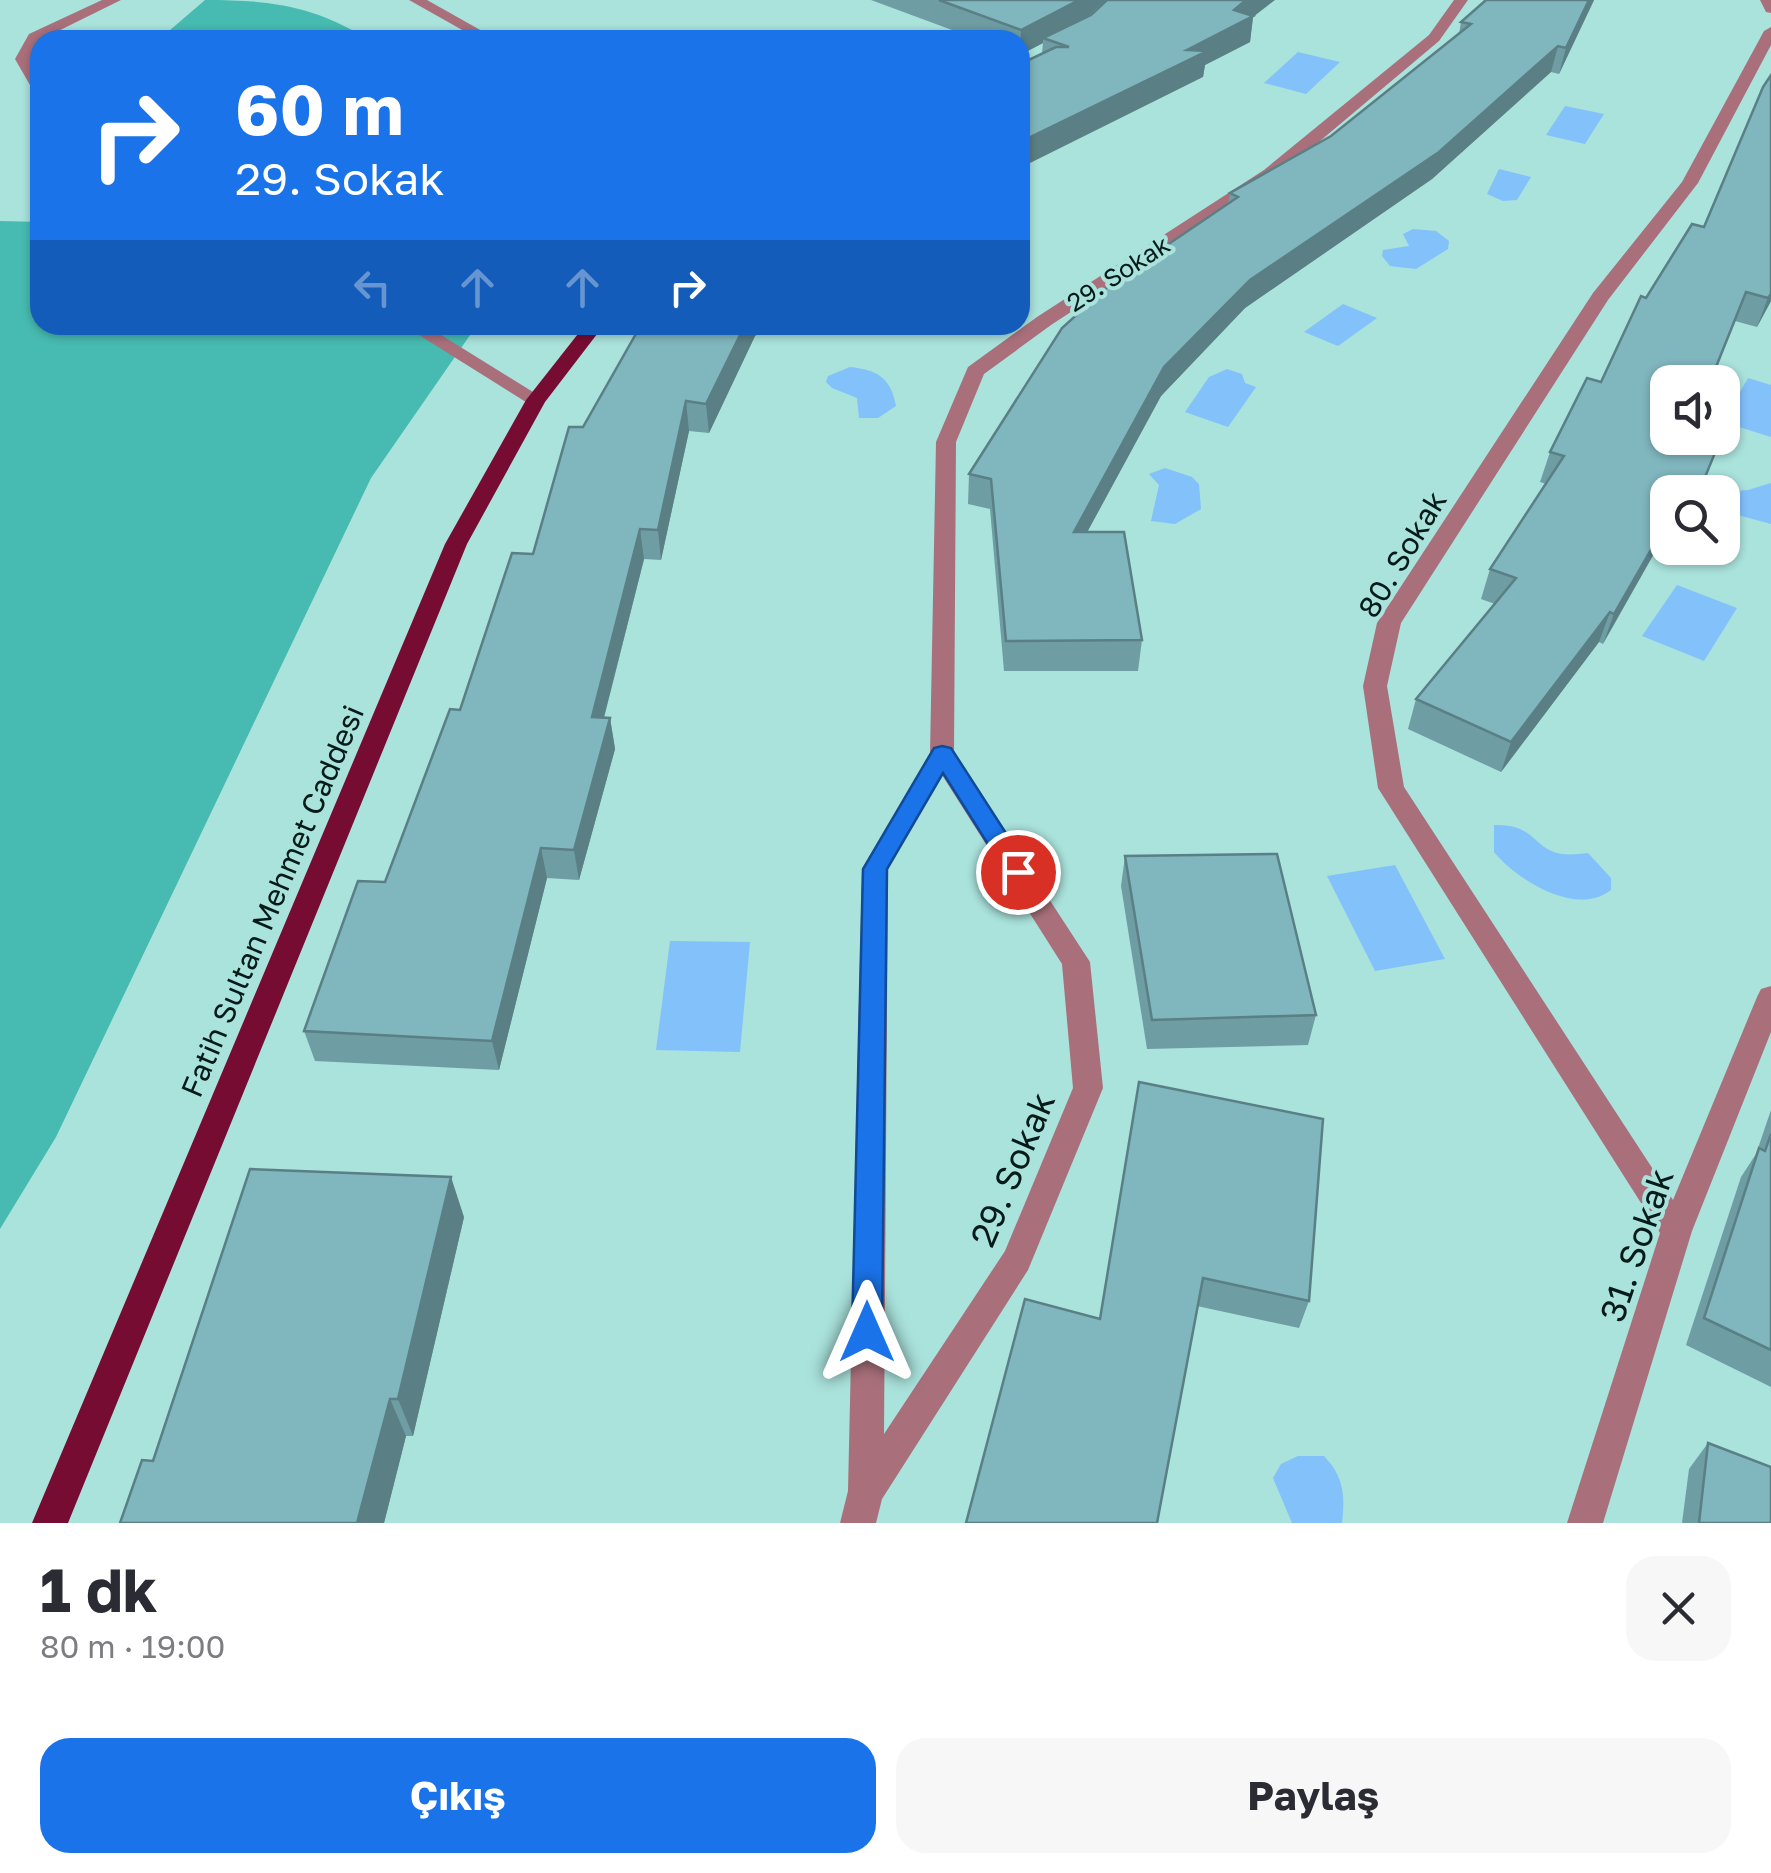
<!DOCTYPE html>
<html lang="tr">
<head>
<meta charset="utf-8">
<style>
	:root { --surface:#fff; --page:#f7f7f7; --text:#2b2b33; --muted:#7c7c81; --accent:#1a73e8 }
	body { margin:0; font-family:"Golos Text",sans-serif; background:var(--page); color:var(--text); height:100vh; display:flex; flex-direction:column; font-size:38px; white-space:nowrap }
	* { box-sizing:border-box; margin:0 }
	p { font-size:32px; color:var(--muted) }
	.icon { flex:none; width:55px; height:55px; fill:none; stroke:currentColor; stroke-width:2; stroke-linecap:round; stroke-linejoin:round }
	.map { position:relative; height:1523px; overflow:hidden }
	.panel { display:flex; flex-direction:column; background:var(--surface); flex:1 }
	.panel>* { flex:none }
	.hud { position:absolute; left:30px; top:30px; width:1000px; height:305px; border-radius:30px; box-shadow:0 2px 8px #0004; background:#1a73e8; color:#fff; overflow:hidden }
	.buttons { position:absolute; left:1650px; top:365px; display:grid; gap:20px }
	.buttons a { display:grid; place-items:center; width:90px; height:90px; border-radius:20px; background:var(--surface); box-shadow:0 2px 8px #0004; font-size:50px }
	.pin { position:absolute; display:grid; place-items:center; width:85px; height:85px; color:#fff; margin:-42px; border:5px solid #fff; border-radius:50%; box-shadow:0 2px 10px #0007 }
	.me { position:absolute; width:110px; margin:-55px; rotate:0deg; stroke-linejoin:round; filter:drop-shadow(0 0 8px #0008) }
	.turn { display:flex; align-items:center; gap:35px; height:210px; padding:0 40px; font-size:45px }
	.turn .icon { width:130px; height:130px; stroke-width:2.5 }
	.turn b { display:block; font-size:70px; line-height:85px }
	.lanes { display:flex; align-items:center; height:95px; padding:0 40px; background:#0003; justify-content:center; gap:50px; direction:ltr }
	.lanes .off { opacity:.35 }
	.round { display:grid; place-items:center; flex:none; width:105px; height:105px; border-radius:30px; background:var(--page) }
	.head { display:flex; align-items:center; justify-content:space-between; height:170px; padding:0 40px }
	h1 { font-size:60px; font-weight:700; line-height:75px }
	.primary-button { display:flex; gap:20px; margin-top:auto; padding:20px 40px }
	.primary-button a { flex:1; height:115px; border-radius:30px; background:var(--accent); color:#fff; font-size:40px; font-weight:700; line-height:115px; text-align:center }
	.primary-button a+a { background:var(--page); color:var(--text) }
	.map>svg:first-child { display:block }
	.forest { fill:#47bbb1 }
	.water { fill:#83c1fb }
	.lines { fill:none; stroke-linecap:round; stroke-linejoin:round }
	.minor { fill:#a9707b; fill-rule:evenodd }
	.major { fill:#770c33; fill-rule:evenodd }
	.wall { fill:#6e9da3 }
	.shaded-wall { fill:#5a7f85 }
	.building { fill:#80b6be; stroke:#5a7f85; stroke-width:2.5 }
	.route { fill:#1a73e8; stroke:#114b97; stroke-width:2.5 }
	.labels { text-anchor:middle; dominant-baseline:central; stroke-width:8; stroke-linejoin:round; paint-order:stroke }
	.far-street-label { font-size:25px; fill:#051b19; stroke:#aae2dc }
	.street-label { font-size:30px; fill:#051b19; stroke:#aae2dc }
	.near-street-label { font-size:35px; fill:#051b19; stroke:#aae2dc }
</style>
</head>
<body>
<div class="map">
<svg width="1771" height="1523" viewBox="0 0 1771 1523">
	<rect width="100%" height="100%" fill="#aae2dc"/>
	<!-- forest -->
	<g class="forest">
		<path d="M 205,0 C 268,0 314,5 369,40 L 164,40 L 162,37 Z"/>
		<polygon points="0,221 40,222 40,325 477,325 371,478 56,1137 0,1229"/>
	</g>
	<!-- water -->
	<g class="water">
		<polygon points="1298,52 1340,62 1306,94 1264,83"/>
		<polygon points="1565,106 1604,114 1585,144 1546,135"/>
		<polygon points="1499,169 1531,177 1517,200 1503,201 1487,194"/>
		<polygon points="1413,229 1436,231 1449,241 1448,249 1416,269 1390,266 1382,256 1383,250 1409,246 1403,234"/>
		<polygon points="1343,304 1377,318 1338,346 1304,332"/>
		<path d="M 850,367 C 878,370 891,378 896,406 L 878,418 L 859,418 L 857,398 L 832,388 L 826,382 L 828,376 Z"/>
		<polygon points="1227,369 1242,374 1245,383 1256,387 1228,427 1185,412 1209,377"/>
		<polygon points="1748,378 1771,385 1771,437 1723,422"/>
		<polygon points="1165,468 1192,477 1199,484 1201,509 1175,524 1151,521 1159,485 1149,474"/>
		<polygon points="1771,483 1771,524 1723,511 1722,492 1718,492 1748,490"/>
		<polygon points="1677,585 1737,608 1704,661 1642,636"/>
		<path d="M 1494,825 C 1537,824 1532,849 1562,854 C 1570,855 1580,854 1588,853 L 1611,878 L 1611,890 C 1577,917 1518,881 1494,852 Z"/>
		<polygon points="1395,865 1445,959 1375,971 1327,876"/>
		<polygon points="670,941 750,942 740,1052 656,1050"/>
		<path d="M 1298,1456 L 1324,1456 C 1344,1477 1345,1495 1342,1523 L 1292,1523 L 1273,1478 L 1281,1464 Z"/>
	</g>
	<g class="lines">
		<!-- minor -->
		<g class="minor">
			<polygon points="102,0 121,0 40,40 31,59 40,75 40,94 34,92 15,59 29,34"/>
			<polygon points="409,0 427,0 498,40 480,40"/>
			<path d="M 1454,0 L 1468,0 L 1439,41 L 1276,178 L 1051,325 L 984,374 L 956,442 L 954,753 L 1090,962 L 1103,1088 L 1028,1270 L 882,1499 L 876,1523 L 840,1523 L 848,1491 L 862,869 L 930,754 L 936,442 L 968,367 L 1037,317 L 1264,170 L 1429,35 ZM 942,775 L 1062,964 L 1073,1088 L 1005,1251 L 884,1434 L 888,869 Z"/>
			<polygon points="1760,0 1771,0 1771,13 1766,12"/>
			<polygon points="1771,27 1771,45 1698,183 1608,300 1401,623 1387,686 1404,787 1673,1200 1757,997 1761,989 1771,986 1771,1032 1692,1231 1603,1523 1567,1523 1660,1233 1378,788 1363,686 1377,623 1593,293 1682,182 1764,31"/>
			<polygon points="403,325 425,325 546,400 536,406 529,404"/>
		</g>
		<!-- major -->
		<polygon class="major" points="585,325 604,325 545,402 467,544 68,1523 32,1523 445,544 526,400"/>
	</g>
	<!-- wall -->
	<g class="wall">
		<polygon points="871,0 1106,0 1088,16 1253,17 1250,42 1205,65 1203,77 1042,53 1043,43 1020,55 1020,40 979,40"/>
		<polygon points="1486,0 1594,0 1559,74 1551,72 1432,179 1245,308 1161,396 1087,532 1142,640 1138,671 1004,671 990,509 968,504 969,474 1228,204 1230,193 1331,136 1459,34 1461,22"/>
		<polygon points="1692,224 1771,301 1757,327 1735,321 1668,382 1699,492 1668,492 1603,644 1599,642 1501,772 1408,729 1416,699 1495,604 1481,599 1490,569 1546,484 1540,482 1550,452 1601,382 1646,298"/>
		<polygon points="641,325 768,325 755,336 709,433 689,431 661,560 644,559 604,718 610,718 615,749 579,880 547,878 499,1070 315,1061 304,1031 385,882 460,710 533,554 583,427"/>
		<polygon points="1125,856 1316,1015 1308,1045 1147,1049 1121,886"/>
		<polygon points="1139,1082 1309,1301 1299,1328 1197,1306 1100,1319"/>
		<polygon points="1771,1110 1771,1387 1686,1345 1741,1177 1756,1154"/>
		<polygon points="464,1217 413,1436 406,1436 384,1523 120,1523 153,1461"/>
		<polygon points="1708,1443 1771,1523 1682,1523 1689,1469"/>
	</g>
	<!-- shaded-wall -->
	<g class="shaded-wall">
		<polygon points="1079,0 1106,0 1074,28 1043,38 1043,43 1020,55 1021,30"/>
		<polygon points="1246,0 1275,0 1253,17 1250,42 1205,65 1203,77 1020,168 1020,142 1187,50"/>
		<polygon points="1589,0 1594,0 1559,74 1566,48"/>
		<polygon points="1558,46 1551,72 1432,179 1245,308 1161,396 1071,562 1074,532 1164,367 1250,280"/>
		<polygon points="1771,294 1771,301 1757,327 1768,298"/>
		<polygon points="745,325 768,325 755,336 709,433 706,404"/>
		<polygon points="686,401 689,431 661,560 658,530"/>
		<polygon points="1668,520 1668,529 1603,644 1614,614"/>
		<polygon points="640,529 644,559 596,748 592,717"/>
		<polygon points="1610,612 1599,642 1501,772 1511,742"/>
		<polygon points="610,718 615,749 579,880 574,850"/>
		<polygon points="541,848 547,878 499,1070 492,1041"/>
		<polygon points="451,1177 464,1217 413,1436 398,1399"/>
		<polygon points="390,1399 406,1436 384,1523 357,1523"/>
	</g>
	<!-- building -->
	<g class="building">
		<polygon points="939,0 1079,0 1021,30"/>
		<polygon points="1107,0 1246,0 1234,10 1253,16 1187,50 1207,51 1020,142 1020,64 1056,47 1069,47 1043,38 1091,15"/>
		<polygon points="1486,0 1589,0 1566,48 1558,46 1439,152 1250,280 1164,367 1074,532 1124,532 1142,640 1006,641 991,479 969,474 1062,328 1114,281 1238,197 1230,193 1331,136 1471,24 1461,22"/>
		<polygon points="1771,75 1771,294 1768,298 1746,292 1710,382 1668,382 1668,438 1721,438 1699,492 1684,491 1683,492 1668,492 1668,520 1614,614 1610,612 1511,742 1416,699 1516,578 1490,569 1564,456 1550,452 1587,378 1601,382 1641,296 1646,298 1692,224 1704,227 1763,87"/>
		<polygon points="641,325 745,325 706,404 686,401 658,530 640,529 592,717 610,718 574,850 541,848 492,1041 304,1031 358,881 385,882 450,709 460,710 512,553 533,554 569,427 583,427"/>
		<polygon points="1722,414 1730,416 1722,434"/>
		<polygon points="1277,854 1316,1015 1152,1020 1125,856"/>
		<polygon points="1139,1082 1323,1119 1309,1301 1203,1278 1157,1523 966,1523 1025,1299 1100,1319"/>
		<polygon points="1771,1134 1771,1350 1704,1318 1759,1148 1765,1151"/>
		<polygon points="250,1169 451,1177 398,1399 390,1399 357,1523 120,1523 142,1460 153,1461"/>
		<polygon points="1708,1443 1771,1467 1771,1523 1699,1523"/>
	</g>
	<!-- route -->
	<polygon class="route" points="942,746 951,748 1031,872 1027,879 1010,879 943,773 887,869 882,1332 878,1342 867,1346 856,1342 852,1332 863,869 934,748"/>
	<g class="labels">
		<!-- far-street labels -->
		<g class="far-street-label">
			<text transform="translate(1118 273) rotate(-33)">29. Sokak</text>
		</g>
		<!-- street labels -->
		<g class="street-label">
			<text transform="translate(1402 554) rotate(-59)">80. Sokak</text>
			<text transform="translate(272 901) rotate(-67)">Fatih Sultan Mehmet Caddesi</text>
		</g>
		<!-- near-street labels -->
		<g class="near-street-label">
			<text transform="translate(1012 1169) rotate(-67)">29. Sokak</text>
			<text transform="translate(1636 1245) rotate(-71)">31. Sokak</text>
		</g>
	</g>
</svg>
<div class="buttons">
<a><svg class="icon" aria-label="sound" viewBox="0 0 24 24"><path d="M4 9h4l5-4v14l-5-4H4zM17 9q2 3 0 6"/></svg></a>
<a><svg class="icon" aria-label="search" viewBox="0 0 24 24"><circle cx="10" cy="10" r="6"/><path d="M15 15l6 6"/></svg></a>
</div>
<div class="pin" style="left:1018px;top:872px;background:#d93025"><svg class="icon" aria-label="arrive" viewBox="0 0 24 24"><path d="M6 21V4h12l-3 4 3 4H6"/></svg></div>
<svg class="me" style="left:867px;top:1332px" viewBox="-20 -20 40 40"><path d="M0-17L14 15 0 8-14 15z" fill="#1a73e8" stroke="#fff" stroke-width="4"/></svg>
<div class="hud">
<div class="turn"><svg class="icon" aria-label="right" viewBox="0 0 24 24"><path d="M7 20v-9h11M14 6l5 5-5 5"/></svg><div><b>60 m</b>29. Sokak</div></div>
<div class="lanes"><svg class="icon off" aria-label="left" viewBox="0 0 24 24"><path d="M17 20v-9H6M10 6l-5 5 5 5"/></svg><svg class="icon off" aria-label="ahead" viewBox="0 0 24 24"><path d="M12 20V5M6 11l6-6 6 6"/></svg><svg class="icon off" aria-label="ahead" viewBox="0 0 24 24"><path d="M12 20V5M6 11l6-6 6 6"/></svg><svg class="icon" aria-label="right" viewBox="0 0 24 24"><path d="M7 20v-9h11M14 6l5 5-5 5"/></svg></div>
</div>
</div>
<section class="panel">
<div class="head"><div><h1>1 dk</h1><p>80 m · 19:00</p></div><a class="round"><svg class="icon" aria-label="close" viewBox="0 0 24 24"><path d="M6 6l12 12M18 6L6 18"/></svg></a></div>
<div class="primary-button"><a>Çıkış</a><a>Paylaş</a></div>
</section>
</body>
</html>
